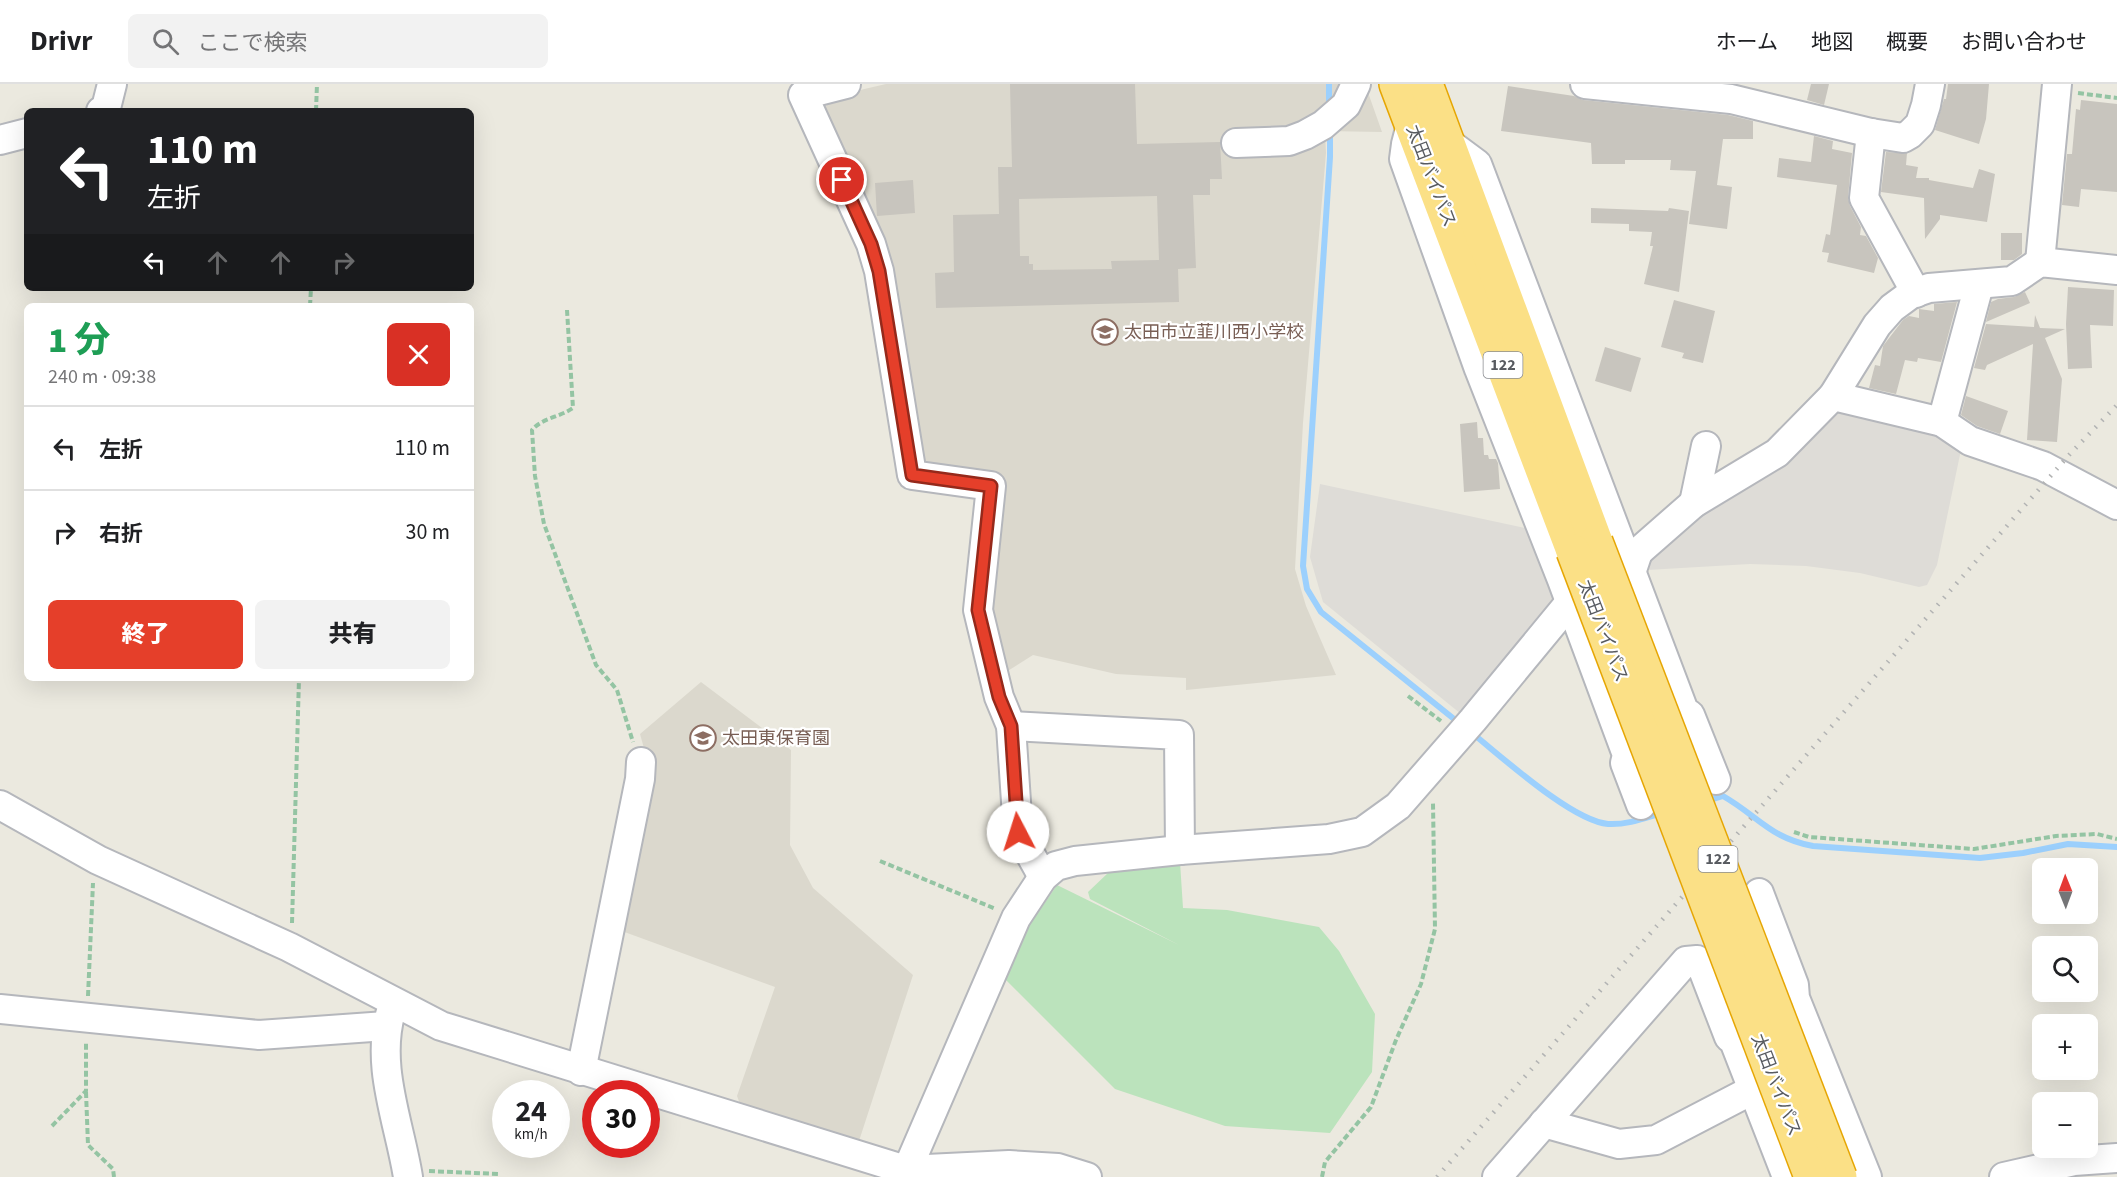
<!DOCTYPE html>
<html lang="ja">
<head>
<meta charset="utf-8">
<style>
	:root { --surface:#fff; --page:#f2f2f2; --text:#202124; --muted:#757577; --line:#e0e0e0; --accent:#e53f2a }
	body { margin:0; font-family:"Source Sans 3","Noto Sans JP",sans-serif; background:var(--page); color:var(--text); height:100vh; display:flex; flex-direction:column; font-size:22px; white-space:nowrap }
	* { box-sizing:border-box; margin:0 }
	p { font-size:20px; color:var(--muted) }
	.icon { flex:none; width:33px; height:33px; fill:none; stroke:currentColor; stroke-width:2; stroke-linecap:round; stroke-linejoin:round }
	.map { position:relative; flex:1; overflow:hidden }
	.side { position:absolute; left:24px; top:219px; width:450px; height:378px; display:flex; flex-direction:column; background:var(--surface); border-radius:9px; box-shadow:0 6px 24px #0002 }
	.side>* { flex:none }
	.guide { position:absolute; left:24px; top:24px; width:450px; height:183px; border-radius:9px; box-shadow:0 6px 24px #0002; background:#202124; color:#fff; overflow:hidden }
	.needle { width:39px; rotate:359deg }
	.controls { position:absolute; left:2032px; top:774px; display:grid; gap:12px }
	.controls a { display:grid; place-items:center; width:66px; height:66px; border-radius:9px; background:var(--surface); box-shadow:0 6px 24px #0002; font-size:30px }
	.speed { position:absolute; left:492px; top:996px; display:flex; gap:12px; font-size:30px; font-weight:700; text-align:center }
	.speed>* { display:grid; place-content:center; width:78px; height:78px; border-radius:50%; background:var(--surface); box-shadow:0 6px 24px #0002; line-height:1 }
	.speed small { font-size:15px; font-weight:400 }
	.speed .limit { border:9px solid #d22; background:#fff; color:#111 }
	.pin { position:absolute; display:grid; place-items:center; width:51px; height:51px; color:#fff; margin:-26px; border:3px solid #fff; border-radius:50%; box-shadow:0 2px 6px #0007 }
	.me { position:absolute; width:66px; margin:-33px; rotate:355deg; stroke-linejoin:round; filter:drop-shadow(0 0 4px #0008) }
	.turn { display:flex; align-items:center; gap:21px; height:126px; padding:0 24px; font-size:27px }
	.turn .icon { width:78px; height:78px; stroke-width:2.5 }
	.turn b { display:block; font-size:42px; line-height:51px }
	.lanes { display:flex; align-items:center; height:57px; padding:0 24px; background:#0003; justify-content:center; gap:30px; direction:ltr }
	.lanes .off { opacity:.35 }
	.round { display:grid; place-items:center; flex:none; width:63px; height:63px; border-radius:9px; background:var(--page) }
	.head { display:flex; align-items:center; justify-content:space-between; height:102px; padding:0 24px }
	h1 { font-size:36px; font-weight:800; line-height:45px; color:#1e9e55 }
	.action { display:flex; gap:12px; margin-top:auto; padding:12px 24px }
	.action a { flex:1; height:69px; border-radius:9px; background:var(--accent); color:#fff; font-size:24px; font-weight:800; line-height:69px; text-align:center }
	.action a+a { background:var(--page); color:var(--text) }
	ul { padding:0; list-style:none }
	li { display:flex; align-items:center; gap:18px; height:84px; padding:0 24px; border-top:2px solid var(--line) }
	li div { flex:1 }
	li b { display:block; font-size:22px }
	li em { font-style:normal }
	header { display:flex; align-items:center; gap:36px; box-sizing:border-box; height:84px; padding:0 30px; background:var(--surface); border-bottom:2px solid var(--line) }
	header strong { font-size:28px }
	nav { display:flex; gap:33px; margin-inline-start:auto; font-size:21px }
	.search { width:420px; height:54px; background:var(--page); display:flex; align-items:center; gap:15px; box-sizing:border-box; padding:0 21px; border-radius:9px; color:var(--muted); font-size:22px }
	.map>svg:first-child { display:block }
	.industrial { fill:#dedcd7 }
	.education { fill:#dbd8cd }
	.green { fill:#bbe3bc }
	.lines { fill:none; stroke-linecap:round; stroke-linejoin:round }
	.stream { stroke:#9cd0fd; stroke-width:6 }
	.building { fill:#c8c5be; fill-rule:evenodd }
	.minor-casing { stroke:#b5b7bc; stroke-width:32 }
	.highway-casing { stroke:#e6a604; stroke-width:36 }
	.path { stroke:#94c4a3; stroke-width:4; stroke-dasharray:6 3; stroke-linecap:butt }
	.minor { stroke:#fff; stroke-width:28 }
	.highway { stroke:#fbe086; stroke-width:33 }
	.rail { stroke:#b2b3b3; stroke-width:4.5; stroke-dasharray:1.5 8; stroke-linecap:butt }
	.highway-bridge-casing { stroke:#e6a604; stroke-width:36; stroke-linecap:butt }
	.highway-bridge { stroke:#fbe086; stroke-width:33 }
	.route-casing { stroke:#95291b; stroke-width:15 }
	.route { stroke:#e53f2a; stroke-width:10 }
	.labels { text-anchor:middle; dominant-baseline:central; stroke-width:4.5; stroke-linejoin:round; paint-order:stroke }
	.shield { fill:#fff; stroke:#8a8c90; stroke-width:1.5 }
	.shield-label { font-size:16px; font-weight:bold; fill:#585b60 }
	.street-label { font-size:18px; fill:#585b60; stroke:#fff }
	.education-label { font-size:18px; fill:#785e54; stroke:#fff; text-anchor:start }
</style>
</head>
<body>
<header>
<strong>Drivr</strong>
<div class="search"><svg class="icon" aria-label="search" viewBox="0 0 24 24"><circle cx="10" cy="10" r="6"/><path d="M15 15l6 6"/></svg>ここで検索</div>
<nav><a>ホーム</a><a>地図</a><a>概要</a><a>お問い合わせ</a></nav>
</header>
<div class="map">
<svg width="2117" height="1093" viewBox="0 0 2117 1093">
	<rect width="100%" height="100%" fill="#ebe9df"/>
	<!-- industrial -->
	<g class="industrial">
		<polygon points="1834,326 1915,339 1962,361 1937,481 1927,501 1919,503 1860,489 1806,482 1750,480 1647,486 1646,482 1677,445"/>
		<polygon points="1320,400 1525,444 1558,519 1466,634 1323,518 1310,473"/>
	</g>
	<!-- education -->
	<g class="education">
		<polygon points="886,0 1365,0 1382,48 1325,47 1326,69 1303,339 1295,485 1306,522 1336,591 1186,606 1186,594 1116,590 1033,571 1003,590 988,525 1001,393 924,381 823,30 830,13"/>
		<polygon points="701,598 791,666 790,761 813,804 913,891 859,1057 740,1020 737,1012 775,903 619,846 649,682 640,650"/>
	</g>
	<!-- green -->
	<polygon class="green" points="1180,778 1183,824 1227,826 1319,843 1339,867 1375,930 1372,988 1330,1049 1225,1042 1115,1005 1005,895 1029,842 1057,801 1179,861 1090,815 1088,808 1108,789"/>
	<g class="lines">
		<!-- stream -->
		<g class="stream">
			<polyline points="1329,0 1329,23"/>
			<polyline points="1330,46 1330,73 1303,482 1307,505 1321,528 1459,639"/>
			<path d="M 1472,649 C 1502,673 1572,737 1608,740 C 1627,741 1645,734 1662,729"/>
			<path d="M 1707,717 L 1723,712 C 1758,732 1770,754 1813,762 L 1980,774 L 2023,769 L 2068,760 L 2117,763"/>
		</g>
	</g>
	<!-- building -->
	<g class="building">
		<path d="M 1010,0 L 1135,0 L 1137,60 L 1220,58 L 1222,95 L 1210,95 L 1210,111 L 1193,111 L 1196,184 L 1178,185 L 1179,218 L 936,224 L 935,189 L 954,188 L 953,131 L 999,130 L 998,83 L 1012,83 ZM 1157,112 L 1159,176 L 1111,177 L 1112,185 L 1033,186 L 1033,180 L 1029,180 L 1029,172 L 1020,172 L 1019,115 Z"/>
		<polygon points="1811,0 1829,0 1824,21 1807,16"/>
		<polygon points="1948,0 1989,0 1986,35 1979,60 1935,46 1944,15 1946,15"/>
		<polygon points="1508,2 1574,12 1583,16 1728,31 1753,37 1753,55 1723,55 1717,101 1732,103 1727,145 1689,140 1696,87 1670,86 1671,76 1625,76 1625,80 1592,80 1591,59 1501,47"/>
		<polygon points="2081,16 2117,20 2117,108 2081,105 2079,123 2062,121 2067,70 2072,70 2076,25 2080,26"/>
		<polygon points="1814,52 1833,57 1832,65 1852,69 1848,113 1850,122 1861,143 1860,151 1866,152 1878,174 1874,189 1827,178 1829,169 1822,168 1826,150 1830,151 1837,101 1777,93 1779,74 1811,78"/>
		<polygon points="1886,68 1907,69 1906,81 1918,83 1916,94 1929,94 1929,96 1973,104 1979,85 1995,90 1987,138 1940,131 1940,135 1925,155 1924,114 1881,108"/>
		<polygon points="913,96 915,129 877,132 875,99"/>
		<polygon points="1591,124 1668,127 1669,124 1689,127 1679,208 1644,200 1653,162 1650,162 1652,148 1629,147 1629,140 1591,139"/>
		<polygon points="2001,149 2022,149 2022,170 2014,176 2001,176"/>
		<polygon points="2068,203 2114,206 2113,242 2090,241 2092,284 2068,285 2066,240"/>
		<polygon points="2025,208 2030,219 1986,238 1991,218 1998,215 2014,213"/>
		<polygon points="1674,216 1715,227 1703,279 1682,274 1684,269 1661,263"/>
		<polygon points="1957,218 1941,278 1918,274 1917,278 1905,276 1896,310 1869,304 1875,281 1880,282 1883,262 1903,236 1909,232 1919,234 1919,225 1934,227 1934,220"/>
		<polygon points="2035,231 2040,244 2065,245 2045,254 2062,295 2057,358 2027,356 2033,260 1987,281 1985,286 1974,284 1986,240 2034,243"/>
		<polygon points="1605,263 1641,274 1631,308 1595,297"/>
		<polygon points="1966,312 2008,327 2000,350 1977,342 1961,331"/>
		<polygon points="1477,338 1478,354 1483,354 1484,371 1488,371 1489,375 1496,375 1498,379 1500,405 1464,408 1460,340"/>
	</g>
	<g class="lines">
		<!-- minor casing -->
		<g class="minor-casing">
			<g id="minor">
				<polyline points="846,0 803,11 871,160 879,187 912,391 991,402 978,526 999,613 1011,642 1018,748 1043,793"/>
				<polyline points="1585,0 1731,15 1871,49 1903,54 1910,50 1920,40 1926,21 1930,0"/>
				<polyline points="101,27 106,24 112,0"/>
				<polyline points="1411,41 1406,60 1404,75 1479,285 1562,496 1627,671 1625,679 1641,721"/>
				<polyline points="1871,49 1864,114 1916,209"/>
				<polyline points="0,56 27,49"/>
				<polyline points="1446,57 1477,80 1684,627 1690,631 1716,696"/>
				<polyline points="1236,59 1289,57 1305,51 1323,41 1346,21 1356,0"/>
				<polyline points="2040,178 2057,0"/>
				<polyline points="1833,312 1942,338 1970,357 2043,382 2117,421"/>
				<polyline points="1942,338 1979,201"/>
				<polyline points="1694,419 1706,362"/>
				<polyline points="1621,475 1638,468 1694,419 1777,369 1833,312 1877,241 1892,224 1911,210 1929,204 2012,197 2040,178 2117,186"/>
				<polyline points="1011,642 1179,651 1180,766"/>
				<polyline points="0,721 98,776 289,863 441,942 906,1086 1009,1081 1058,1084 1087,1093"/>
				<polyline points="1759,809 1794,901 1795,914 1867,1093"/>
				<path d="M 392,924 C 374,980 399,1037 408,1093"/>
				<polyline points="0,925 259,951 386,942"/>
				<polyline points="581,987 640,695 641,678"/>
				<polyline points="1544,1039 1619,1060 1656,1056 1754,1005"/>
				<polyline points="904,1093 1016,834 1043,793 1056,782 1075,777 1180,766 1329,755 1362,748 1398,722 1473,636 1576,511 1631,489 1638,468"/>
				<polyline points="1497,1093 1686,877 1697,876 1702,883 1729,953 1734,957 1787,1093"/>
				<polyline points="2004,1093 2074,1077 2117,1074"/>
			</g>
		</g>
		<!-- highway casing -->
		<g class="highway-casing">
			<g id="highway">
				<polyline points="1396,0 1573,467"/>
				<polyline points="1426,0 1596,458"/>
			</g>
		</g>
		<!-- path -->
		<g class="path">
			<polyline points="2078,9 2117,14"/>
			<polyline points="316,27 317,0"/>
			<polyline points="310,222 311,204"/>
			<path d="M 567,226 L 573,324 C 560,333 542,334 532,346 L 535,392 L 544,440 L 596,581 L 617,606 L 633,658"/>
			<polyline points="1408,612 1441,637"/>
			<polyline points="1794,748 1809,753 1974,765 2056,752 2097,750 2117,755"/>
			<polyline points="880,777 996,825"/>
			<polyline points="292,839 299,594"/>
			<polyline points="88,912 93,799"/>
			<polyline points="86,1008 88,1061 113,1085 114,1093"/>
			<polyline points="52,1042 86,1007 86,958"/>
			<polyline points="429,1087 498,1090"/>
			<polyline points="1322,1093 1325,1078 1371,1023 1396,956 1421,900 1435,845 1433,719"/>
		</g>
		<!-- minor -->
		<use href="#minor" class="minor"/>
		<!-- highway -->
		<use href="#highway" class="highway"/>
		<!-- rail -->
		<polyline class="rail" points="1437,1093 2069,371 2117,321"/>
		<!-- highway-bridge casing -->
		<g class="highway-bridge-casing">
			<g id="highway-bridge">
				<polyline points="1596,458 1840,1093"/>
				<polyline points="1573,467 1811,1093"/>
			</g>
		</g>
		<!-- highway-bridge -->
		<use href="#highway-bridge" class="highway-bridge"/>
	</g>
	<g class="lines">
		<!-- route casing -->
		<g class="route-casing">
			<polyline id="route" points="842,96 871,160 879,187 912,391 991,402 978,526 999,613 1011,642 1018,748"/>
		</g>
		<!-- route -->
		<use href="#route" class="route"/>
	</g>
	<!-- icons -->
	<defs>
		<g id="school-ring" transform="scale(1.35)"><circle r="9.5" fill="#fff" stroke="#8d6e63" stroke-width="1.5"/><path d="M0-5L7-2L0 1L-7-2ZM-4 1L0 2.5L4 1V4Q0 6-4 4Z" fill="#8d6e63"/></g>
	</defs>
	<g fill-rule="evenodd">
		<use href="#school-ring" x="1105" y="248"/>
		<use href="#school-ring" x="703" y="654"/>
	</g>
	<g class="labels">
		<!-- shield labels -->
		<g class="shield">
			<rect x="1483.5" y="268" width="39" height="26" rx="4.5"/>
			<rect x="1698.5" y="762" width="39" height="26" rx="4.5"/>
		</g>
		<g class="shield-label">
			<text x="1503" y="281">122</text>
			<text x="1718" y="775">122</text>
		</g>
		<!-- street labels -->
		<g class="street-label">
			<text transform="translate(1431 92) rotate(69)">太田バイパス</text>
			<text transform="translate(1603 547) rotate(69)">太田バイパス</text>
			<text transform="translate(1776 1001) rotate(69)">太田バイパス</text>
		</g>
		<!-- education labels -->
		<g class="education-label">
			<text x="1124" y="248">太田市立韮川西小学校</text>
			<text x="722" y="654">太田東保育園</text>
		</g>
	</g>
</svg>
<div class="controls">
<a><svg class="needle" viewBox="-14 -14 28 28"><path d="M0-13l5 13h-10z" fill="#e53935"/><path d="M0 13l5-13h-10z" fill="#757577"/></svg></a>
<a><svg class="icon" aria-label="search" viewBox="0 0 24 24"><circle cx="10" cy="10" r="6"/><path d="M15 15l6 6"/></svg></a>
<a>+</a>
<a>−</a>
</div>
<div class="speed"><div>24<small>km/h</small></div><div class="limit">30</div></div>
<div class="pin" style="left:842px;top:96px;background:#d93025"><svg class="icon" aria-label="arrive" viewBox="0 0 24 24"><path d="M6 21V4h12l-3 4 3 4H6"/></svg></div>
<svg class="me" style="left:1018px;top:748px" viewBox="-20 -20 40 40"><circle r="19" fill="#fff"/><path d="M0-13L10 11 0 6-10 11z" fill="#e53f2a"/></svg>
<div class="guide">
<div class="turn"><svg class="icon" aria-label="left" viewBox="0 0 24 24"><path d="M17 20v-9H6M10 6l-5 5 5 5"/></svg><div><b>110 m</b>左折</div></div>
<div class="lanes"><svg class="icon" aria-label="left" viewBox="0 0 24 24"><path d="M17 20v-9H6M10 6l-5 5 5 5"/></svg><svg class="icon off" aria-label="ahead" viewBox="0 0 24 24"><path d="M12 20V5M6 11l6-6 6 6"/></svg><svg class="icon off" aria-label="ahead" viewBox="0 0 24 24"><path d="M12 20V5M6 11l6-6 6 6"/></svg><svg class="icon off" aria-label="right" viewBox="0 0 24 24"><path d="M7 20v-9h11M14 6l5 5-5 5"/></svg></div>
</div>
<section class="side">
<div class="head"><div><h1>1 分</h1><p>240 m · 09:38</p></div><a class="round" style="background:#d93025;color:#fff"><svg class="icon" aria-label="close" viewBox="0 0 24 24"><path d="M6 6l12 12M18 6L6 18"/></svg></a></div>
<ul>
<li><svg class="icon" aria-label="left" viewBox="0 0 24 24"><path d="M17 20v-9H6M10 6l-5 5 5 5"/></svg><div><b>左折</b></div><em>110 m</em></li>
<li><svg class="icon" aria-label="right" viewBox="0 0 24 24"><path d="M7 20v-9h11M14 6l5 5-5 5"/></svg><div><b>右折</b></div><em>30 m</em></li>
</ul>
<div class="action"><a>終了</a><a>共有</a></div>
</section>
</div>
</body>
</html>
